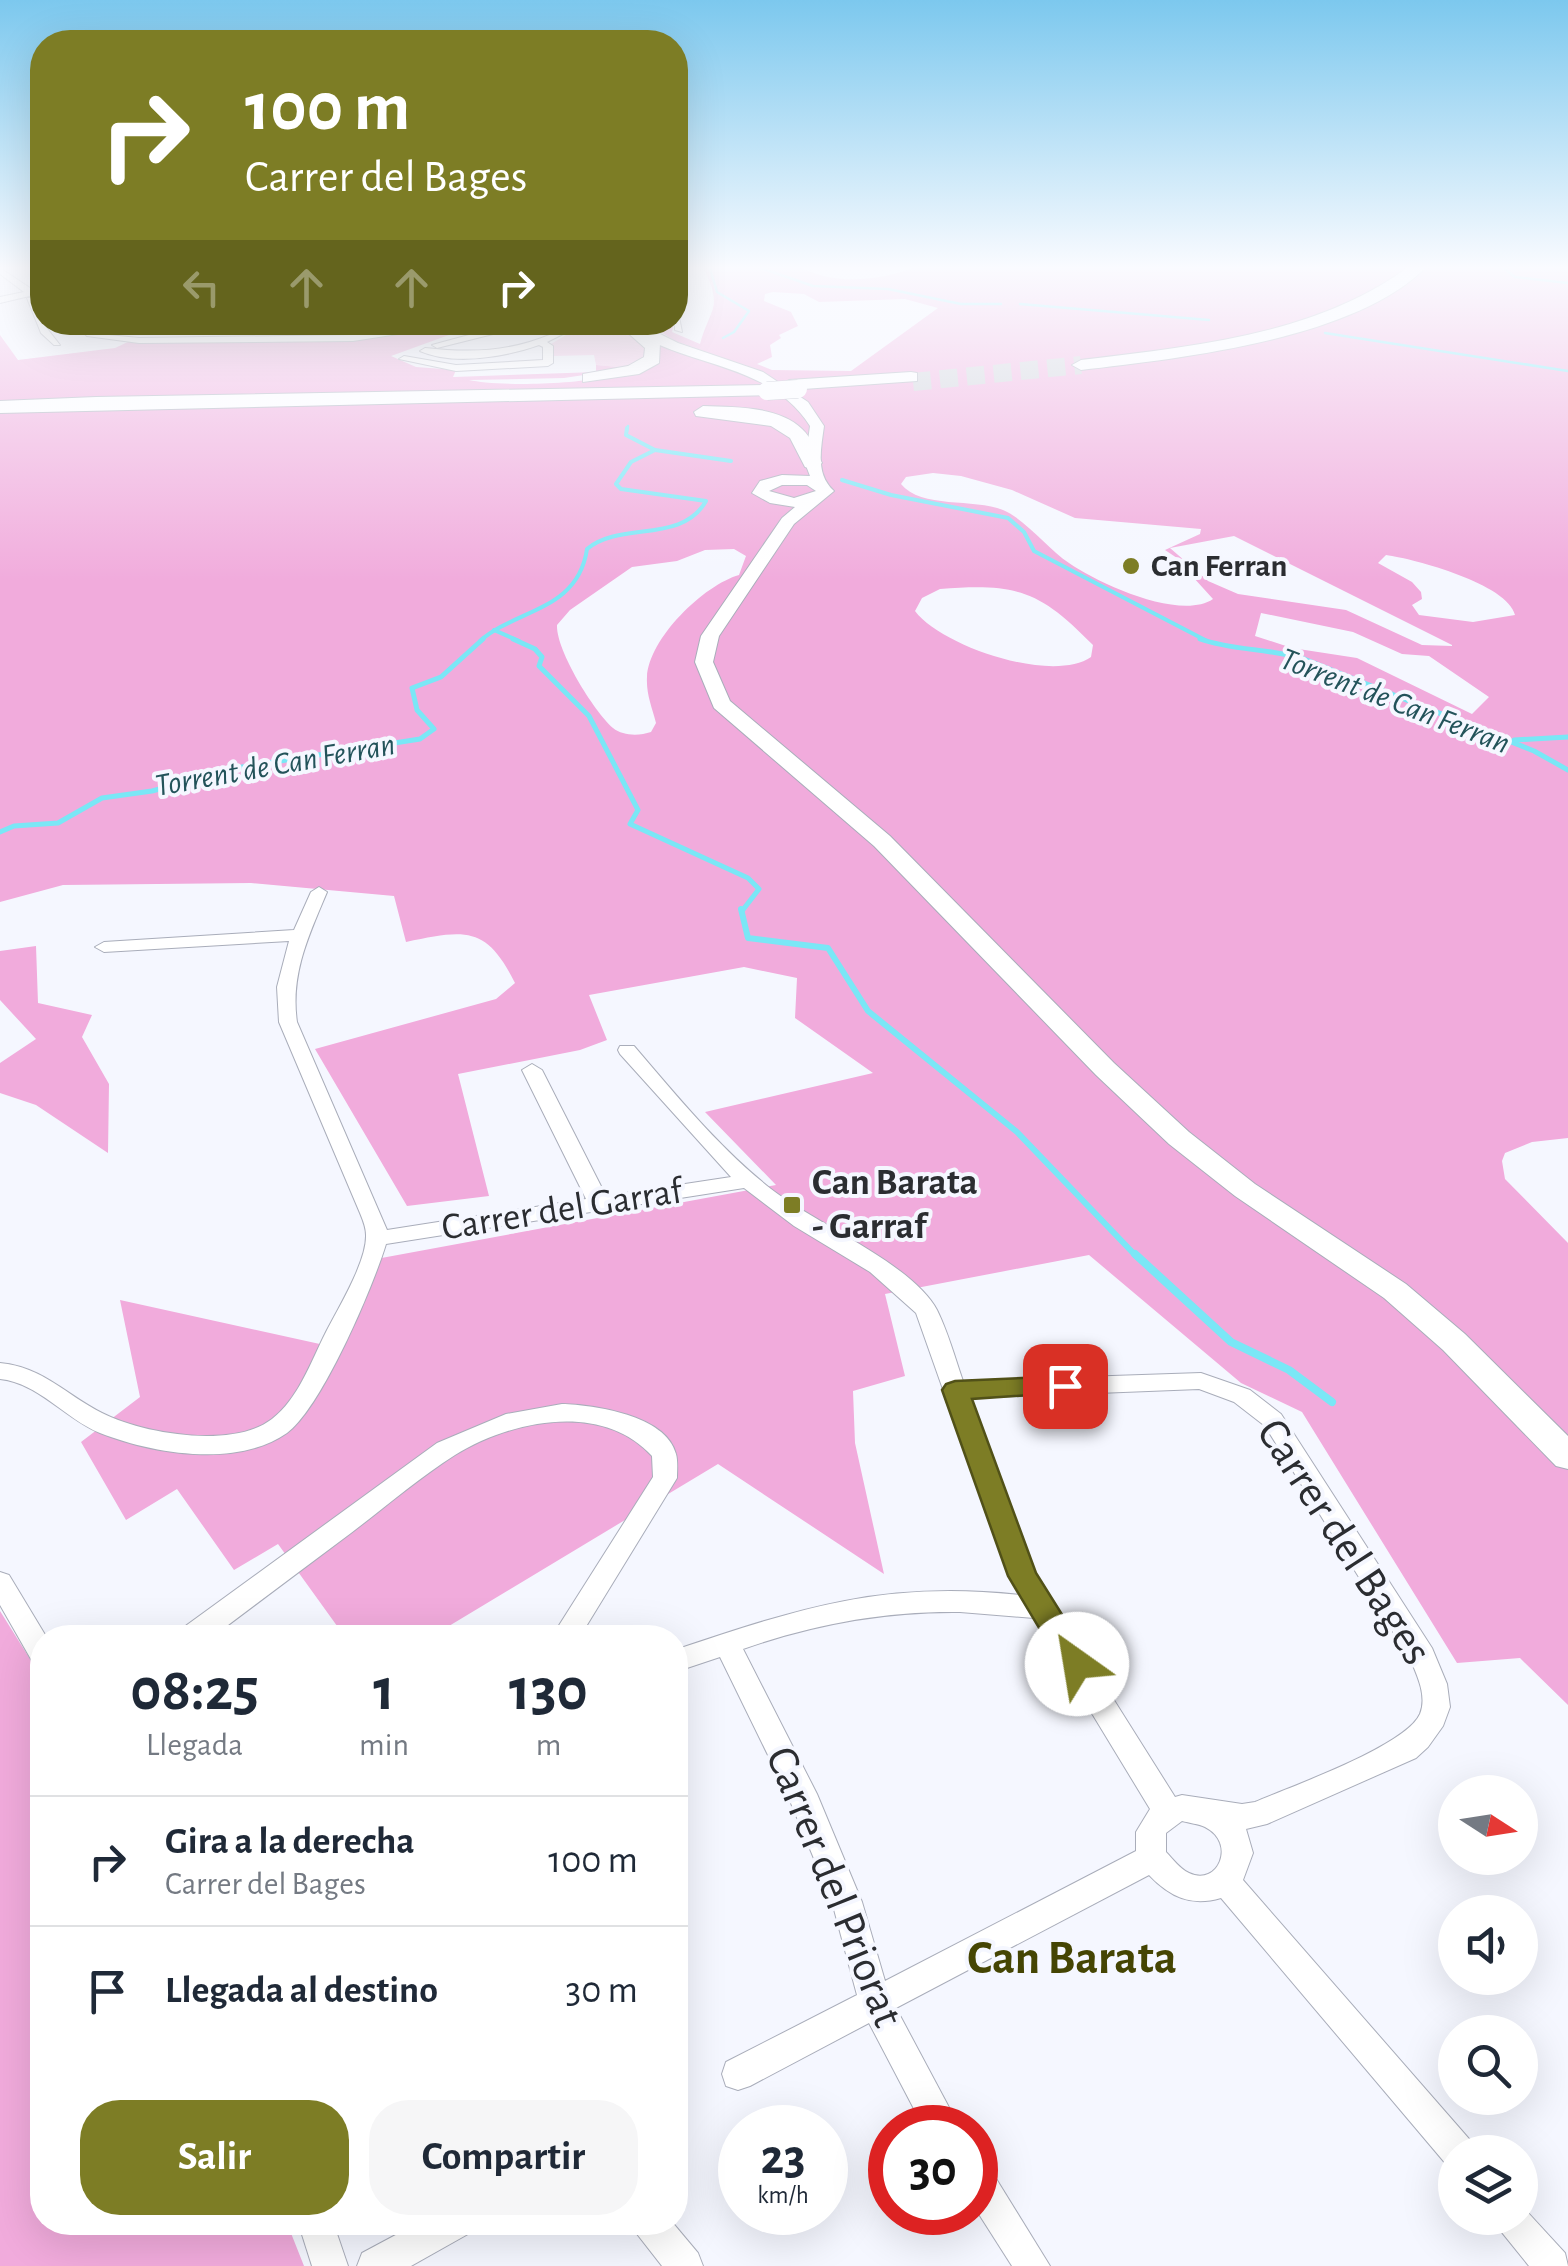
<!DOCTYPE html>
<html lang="es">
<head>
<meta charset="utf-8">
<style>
	:root { --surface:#fff; --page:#f6f6f7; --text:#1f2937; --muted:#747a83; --line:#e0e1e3; --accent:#7d7d25 }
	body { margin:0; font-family:"Alegreya Sans",sans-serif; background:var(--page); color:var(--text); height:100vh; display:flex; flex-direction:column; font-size:38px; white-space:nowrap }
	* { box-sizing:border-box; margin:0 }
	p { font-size:32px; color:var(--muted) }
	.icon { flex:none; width:55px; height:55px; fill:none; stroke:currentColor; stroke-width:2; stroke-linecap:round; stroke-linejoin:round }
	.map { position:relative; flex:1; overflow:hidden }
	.sheet { position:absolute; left:30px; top:1625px; width:658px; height:610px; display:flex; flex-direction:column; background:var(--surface); border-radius:40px; box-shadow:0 10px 40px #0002 }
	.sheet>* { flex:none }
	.banner { position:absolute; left:30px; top:30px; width:658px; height:305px; border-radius:40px; box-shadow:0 10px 40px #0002; background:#7d7d25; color:#fff; overflow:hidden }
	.needle { width:65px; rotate:102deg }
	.fabs { position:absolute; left:1438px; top:1775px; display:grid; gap:20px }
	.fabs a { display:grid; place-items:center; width:100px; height:100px; border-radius:50%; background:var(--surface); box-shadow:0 10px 40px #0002; font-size:50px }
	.speed { position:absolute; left:718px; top:2105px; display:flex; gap:20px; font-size:50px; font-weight:700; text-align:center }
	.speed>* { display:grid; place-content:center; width:130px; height:130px; border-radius:50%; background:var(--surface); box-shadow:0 10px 40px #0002; line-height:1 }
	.speed small { font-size:25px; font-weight:400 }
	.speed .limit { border:15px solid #d22; background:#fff; color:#111 }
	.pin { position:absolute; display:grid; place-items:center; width:85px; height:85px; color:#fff; margin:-42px; border-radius:20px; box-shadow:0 5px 15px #0006 }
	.me { position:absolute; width:110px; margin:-55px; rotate:328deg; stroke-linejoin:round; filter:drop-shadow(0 0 8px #0008) }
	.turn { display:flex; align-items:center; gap:35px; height:210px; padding:0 50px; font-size:45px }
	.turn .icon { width:130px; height:130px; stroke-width:2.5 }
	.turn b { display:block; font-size:70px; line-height:85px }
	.lanes { display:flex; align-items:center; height:95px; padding:0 50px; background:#0003; justify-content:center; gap:50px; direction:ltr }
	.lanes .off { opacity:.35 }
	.eta { display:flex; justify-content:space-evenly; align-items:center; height:170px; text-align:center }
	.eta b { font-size:60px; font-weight:700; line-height:70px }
	.cta { display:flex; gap:20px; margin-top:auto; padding:20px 50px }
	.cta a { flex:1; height:115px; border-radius:40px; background:var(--accent); color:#fff; font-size:40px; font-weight:700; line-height:115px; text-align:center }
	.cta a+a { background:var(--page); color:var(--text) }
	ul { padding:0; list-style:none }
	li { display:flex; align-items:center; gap:30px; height:130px; padding:0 50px; border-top:2px solid var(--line) }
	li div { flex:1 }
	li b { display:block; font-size:38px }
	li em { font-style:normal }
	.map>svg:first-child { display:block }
	.green { fill:#f8cbea }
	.forest { fill:#f1abdc; fill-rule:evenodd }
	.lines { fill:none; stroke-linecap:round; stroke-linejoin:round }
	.stream-far4 { stroke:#7ae7f6; stroke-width:2.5 }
	.stream-far3 { stroke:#7ae7f6; stroke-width:4 }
	.stream-far2 { stroke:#7ae7f6; stroke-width:5 }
	.stream-far1 { stroke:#7ae7f6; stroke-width:6 }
	.stream { stroke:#7ae7f6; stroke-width:8 }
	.motorway-tunnel { stroke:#cdcfd6; stroke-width:18; stroke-dasharray:18 9; stroke-linecap:butt }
	.minor-casing { stroke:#a9adba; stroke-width:2 }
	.secondary-casing { stroke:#a9adba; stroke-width:2 }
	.motorway-casing { stroke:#a9adba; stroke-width:2 }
	.minor { fill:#fff; fill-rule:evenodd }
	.secondary { fill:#fff; fill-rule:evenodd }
	.motorway { fill:#fff; fill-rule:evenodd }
	.motorway-bridge-casing { stroke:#a9adba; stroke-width:19; stroke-linecap:butt }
	.motorway-bridge { stroke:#fff; stroke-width:18 }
	.route { fill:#7d7d25; stroke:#515118; stroke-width:2.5 }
	.poi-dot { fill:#7d7d25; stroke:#f5f7ff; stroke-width:4 }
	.labels { text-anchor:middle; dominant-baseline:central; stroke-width:8; stroke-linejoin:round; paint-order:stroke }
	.far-poi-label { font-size:32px; font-weight:bold; fill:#2b2d31; stroke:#f5f7ff; text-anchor:start }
	.far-water-label { font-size:32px; font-style:italic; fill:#23535a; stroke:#f5f7ff }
	.poi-label { font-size:38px; font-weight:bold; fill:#2b2d31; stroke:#f5f7ff; text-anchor:start }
	.street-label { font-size:38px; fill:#2b2d31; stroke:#f5f7ff }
	.near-street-label { font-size:45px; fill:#2b2d31; stroke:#f5f7ff }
	.near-neighbourhood-label { font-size:48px; font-weight:bold; fill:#454503; stroke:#f5f7ff }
</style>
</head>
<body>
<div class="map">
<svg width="1568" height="2266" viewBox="0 0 1568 2266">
	<rect width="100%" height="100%" fill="#f5f7ff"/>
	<!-- green -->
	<path class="green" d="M 586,323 C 611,323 640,327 650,354 L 630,368 L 596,365 L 594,355 L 551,356 L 551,344 Z"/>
	<!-- forest -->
	<g class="forest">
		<path d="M 702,265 L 798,265 C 831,287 885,281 919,265 L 1568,265 L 1568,1138 L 1532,1142 L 1505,1153 L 1502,1161 L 1505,1179 L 1568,1243 L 1568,1705 L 1520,1658 L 1457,1663 L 1302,1412 L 1241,1383 L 1089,1255 L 885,1294 L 905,1376 L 853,1391 L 855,1443 L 884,1574 L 718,1464 L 444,1629 L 440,1636 L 345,1637 L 278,1544 L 234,1570 L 177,1489 L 126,1520 L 81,1442 L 140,1397 L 120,1300 L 338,1348 L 376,1259 L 776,1185 L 705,1112 L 873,1073 L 795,1018 L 797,978 L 744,967 L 589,995 L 607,1040 L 580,1050 L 458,1074 L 489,1196 L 407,1206 L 315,1049 L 496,999 L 515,983 C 486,925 465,930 406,942 L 394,896 L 251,883 L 63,885 L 0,902 L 0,335 L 18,360 L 115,348 L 130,341 C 207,341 284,343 361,337 C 402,334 441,323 482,323 L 391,356 L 416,367 L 456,370 L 453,377 L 596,372 L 596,365 L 630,368 L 564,378 L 469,380 C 503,388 641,386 660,353 L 653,342 L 752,369 L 675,341 L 647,323 L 674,323 L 672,332 L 700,344 C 711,305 724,309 702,265 ZM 773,292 L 804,294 L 819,302 L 905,299 L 938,308 L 851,371 L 772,370 L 757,364 L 772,357 L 770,345 L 781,338 L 779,335 L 798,326 L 791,312 L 764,301 L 765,294 ZM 933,473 L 961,476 L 1012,490 L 1075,518 L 1201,529 L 1200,534 L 1165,550 L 1189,566 L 1193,577 L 1213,599 C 1181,621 1099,584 1069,563 C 1048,549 1025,519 1003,510 C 974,498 921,509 901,484 L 906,477 ZM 1234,536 L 1452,645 L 1452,646 L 1422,645 L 1346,610 L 1238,594 L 1208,581 L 1170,548 ZM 734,549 L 746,556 L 739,575 C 704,585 649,638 647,677 C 646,694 652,707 656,723 L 651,732 C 639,736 623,736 613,728 C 593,710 556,650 557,625 L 570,610 L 632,567 L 677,561 L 705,550 ZM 1386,555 C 1415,559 1508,584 1515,615 L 1473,622 L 1419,615 L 1412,605 L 1422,599 L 1421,592 L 1412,582 L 1378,563 ZM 940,589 C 1018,583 1040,591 1093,645 L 1091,657 C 1052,684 941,646 915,611 L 922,598 ZM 1261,613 L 1353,632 L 1402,654 L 1429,656 L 1489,697 L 1472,714 L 1357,658 L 1292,648 L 1255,636 Z"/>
		<polygon points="36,946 38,1003 92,1015 82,1037 109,1084 108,1153 36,1105 0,1093 0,1063 36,1039 0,1000 0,951"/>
		<polygon points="0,1611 42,1678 42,2222 287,2223 304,2266 0,2266"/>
	</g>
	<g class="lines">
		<!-- stream-far4 -->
		<g class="stream-far4">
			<polyline points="709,265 717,292 749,311 734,332 723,338"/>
			<polyline points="752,265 813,286 888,289 961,304 1001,304"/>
			<polyline points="1500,265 1515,277 1568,283"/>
			<polyline points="1020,304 1209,320"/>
			<polyline points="1325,333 1568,371"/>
			<polyline points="627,431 628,426"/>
		</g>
		<!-- stream-far3 -->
		<g class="stream-far3">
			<polyline points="655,450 731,461"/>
			<polyline points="842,480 891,495 1008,518 1024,532 1034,551 1207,641"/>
			<polyline points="494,630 519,641"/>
			<path d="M 480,641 C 516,609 578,611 587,549 C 620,521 682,544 706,501 L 621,489 L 616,484 L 631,462 L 655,450 L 626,435 L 627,428"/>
		</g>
		<!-- stream-far2 -->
		<g class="stream-far2">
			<polyline points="513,639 535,649 542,657 539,666 589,716 638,810 630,824 748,878 759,889 742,911"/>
			<path d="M 1200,639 C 1234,651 1269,648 1304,659 L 1534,751 L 1568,770"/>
			<polyline points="1514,740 1568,737"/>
			<polyline points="0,832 14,826 58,823 102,798 152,791 242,767 420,739 434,729 417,710 412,688 441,677 483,639"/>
		</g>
		<!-- stream-far1 -->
		<polyline class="stream-far1" points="741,909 748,938 828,948 868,1011 1017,1132 1137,1257"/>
		<!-- stream -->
		<polyline class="stream" points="1135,1254 1231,1342 1289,1370 1332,1402"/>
		<!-- motorway-tunnel -->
		<polyline class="motorway-tunnel" points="913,382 1081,365"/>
		<!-- minor casing -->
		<g class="minor-casing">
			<g id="minor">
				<polygon points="0,268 33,290 42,289 42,293 0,303 0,297 24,292 0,274"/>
				<polygon points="27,298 33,298 42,322 60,345 54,345 41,333"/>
				<polygon points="675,314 679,317 682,332 675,330"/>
				<polygon points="73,322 82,322 98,334 139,338 353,335 436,322 411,332 353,341 139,343 87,336"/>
				<polygon points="163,322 203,322 142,330 138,327"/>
				<polygon points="214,322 331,322 327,325"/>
				<polygon points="502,322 513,322 497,333 437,348 432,345 491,329"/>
				<path d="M 535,322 L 545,322 L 540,327 L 562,329 L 575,322 L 587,322 L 547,342 L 553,346 L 553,363 L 548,366 L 456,371 L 399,359 L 404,356 L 456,365 L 543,360 L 543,347 L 539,345 C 505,357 454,366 420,351 L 425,348 C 471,353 509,352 552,334 L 530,331 Z"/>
				<path d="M 319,887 L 327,892 C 309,935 290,974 297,1022 L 387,1230 L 586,1199 L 522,1070 L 532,1064 L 542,1070 L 606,1196 L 731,1177 L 620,1054 L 618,1050 L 620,1046 L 634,1046 C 677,1096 719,1148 771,1189 C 814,1223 913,1264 937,1310 C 948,1332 955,1358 963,1381 L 1201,1373 L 1250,1390 L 1281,1414 L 1432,1648 L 1447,1684 L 1450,1707 L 1443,1726 L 1428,1747 L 1416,1758 L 1267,1824 L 1246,1829 L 1253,1853 L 1243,1880 L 1470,2140 L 1475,2152 L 1455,2152 L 1455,2168 L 1446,2164 L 1221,1898 C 1191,1907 1170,1897 1149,1875 L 896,2008 L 960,2128 L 924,2128 L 869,2023 L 750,2086 L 738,2090 L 726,2086 L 722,2074 L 726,2062 L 857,1995 L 832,1902 L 788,1796 L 720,1657 L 675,1672 L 675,1650 C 800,1608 885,1580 1020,1595 L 1009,1576 L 916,1313 L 870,1272 L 794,1226 L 744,1188 L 386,1244 C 373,1287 322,1407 287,1433 C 237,1468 154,1454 100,1433 C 65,1419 39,1383 0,1379 L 0,1363 C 43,1367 66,1395 102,1413 C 143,1434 233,1449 272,1419 C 298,1399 311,1362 325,1334 C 337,1310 367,1262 366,1235 C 366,1228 363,1220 360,1213 L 279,1022 L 277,987 L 289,941 L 104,952 L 95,947 L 104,942 L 294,930 L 311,892 ZM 1199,1389 L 1234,1402 L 1265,1426 L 1411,1661 C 1418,1677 1427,1697 1420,1714 C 1406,1746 1290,1787 1255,1802 L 1242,1804 L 1182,1795 L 1175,1797 L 1034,1573 L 970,1398 ZM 960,1612 L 1034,1618 L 1150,1809 L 1136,1832 L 1136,1851 L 885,1981 L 862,1902 L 817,1794 L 743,1649 C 814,1624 884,1611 960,1612 ZM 1182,1821 C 1189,1823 1199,1824 1205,1827 C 1237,1843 1218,1887 1189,1873 C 1180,1869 1173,1859 1166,1852 L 1166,1833 Z"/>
				<path d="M 562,1404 C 594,1405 666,1415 676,1454 C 678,1461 677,1471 677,1478 L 579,1638 L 551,1638 L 653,1477 L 652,1456 C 602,1401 512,1420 455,1455 C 419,1478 385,1507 351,1533 C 304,1568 257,1603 211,1638 L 177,1638 L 180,1630 L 437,1443 L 506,1414 Z"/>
				<polygon points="0,1572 9,1575 47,1638 42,1638 42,1664 32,1661 0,1605"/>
				<polygon points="975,2159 987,2164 1050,2266 1012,2266 975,2208"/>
				<polygon points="1520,2204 1565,2253 1568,2266 1529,2266 1500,2230 1495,2218 1520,2218"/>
				<polygon points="298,2222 333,2222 348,2266 312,2266"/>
				<polygon points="420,2222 473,2222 468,2234 411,2266 357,2266 362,2253"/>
				<polygon points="632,2222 672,2222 698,2253 703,2266 662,2266 637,2234"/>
			</g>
		</g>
		<!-- secondary casing -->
		<g class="secondary-casing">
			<path id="secondary" d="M 620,322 L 636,322 L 678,343 L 763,372 L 808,402 L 824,426 C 821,449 815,474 834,491 L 794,524 L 719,636 L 713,662 L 730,701 L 890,836 L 1114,1063 L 1189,1132 L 1255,1184 L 1406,1284 L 1465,1334 L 1568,1436 L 1568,1469 L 1556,1466 L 1443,1350 L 1384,1298 L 1235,1196 L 1169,1144 L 1096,1075 L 874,846 L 714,708 L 695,662 L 701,636 L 782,518 L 795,507 L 770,503 L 752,493 L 760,481 L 782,475 L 810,476 L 805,463 L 810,426 C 767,358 678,369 620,322 ZM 782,485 L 807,485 L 816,491 L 794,498 L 769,491 Z"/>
		</g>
		<!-- motorway casing -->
		<g class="motorway-casing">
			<g id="motorway">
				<path d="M 1411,265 L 1428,265 C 1357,340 1180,358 1081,370 L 1072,365 L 1081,360 C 1193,346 1319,335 1411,265 Z"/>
				<polygon points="628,325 640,325 660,343 659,363 639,374 583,382 583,374 628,366 644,357 645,348 628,333"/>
				<polygon points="911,372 917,373 917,381 789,390 780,385 789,380"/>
				<polygon points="767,385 773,387 773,395 0,413 0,401 96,397"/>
				<path d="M 703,406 C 733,407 779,406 802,429 C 812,438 816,452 822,463 L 812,469 L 805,467 L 790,438 L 771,426 L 696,416 L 694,412 Z"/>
			</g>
		</g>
		<!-- minor -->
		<use href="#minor" class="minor"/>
		<!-- secondary -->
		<use href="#secondary" class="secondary"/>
		<!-- motorway -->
		<use href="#motorway" class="motorway"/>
		<!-- motorway-bridge casing -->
		<g class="motorway-bridge-casing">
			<polyline id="motorway-bridge" points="767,391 798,389"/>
		</g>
		<!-- motorway-bridge -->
		<use href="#motorway-bridge" class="motorway-bridge"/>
	</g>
	<!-- sky -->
	<linearGradient id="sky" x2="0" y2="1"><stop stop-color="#7cc8ee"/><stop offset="0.46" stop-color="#fafbff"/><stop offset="1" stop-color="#fafbff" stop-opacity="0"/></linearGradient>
	<rect width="1568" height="582" fill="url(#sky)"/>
	<!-- route -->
	<polygon class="route" points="1065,1376 1074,1379 1078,1386 1074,1392 972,1399 1036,1573 1093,1664 1088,1673 1077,1676 1066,1673 1008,1576 942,1390 946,1384 955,1381"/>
	<!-- markers -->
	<g class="poi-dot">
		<circle cx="1131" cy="566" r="10"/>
		<rect x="782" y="1195" width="20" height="20" rx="5"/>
	</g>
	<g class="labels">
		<!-- far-poi labels -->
		<g class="far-poi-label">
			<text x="1151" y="566">Can Ferran</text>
		</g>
		<!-- far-water labels -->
		<g class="far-water-label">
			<text transform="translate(1395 701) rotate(21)">Torrent de Can Ferran</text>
			<text transform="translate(275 765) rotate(-10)">Torrent de Can Ferran</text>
		</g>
		<!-- poi labels -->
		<g class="poi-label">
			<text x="812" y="1183">Can Barata<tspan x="812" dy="44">- Garraf</tspan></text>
		</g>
		<!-- street labels -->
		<g class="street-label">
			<text transform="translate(562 1210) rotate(-9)">Carrer del Garraf</text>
		</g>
		<!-- near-street labels -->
		<g class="near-street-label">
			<text transform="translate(1344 1542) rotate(57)">Carrer del Bages</text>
			<text transform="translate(834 1887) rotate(68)">Carrer del Priorat</text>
		</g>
		<!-- near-neighbourhood labels -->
		<g class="near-neighbourhood-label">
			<text x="1072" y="1959">Can Barata</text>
		</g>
	</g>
</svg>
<div class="fabs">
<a><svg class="needle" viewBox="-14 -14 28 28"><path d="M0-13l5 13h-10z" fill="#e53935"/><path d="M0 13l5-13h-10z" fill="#747a83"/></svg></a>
<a><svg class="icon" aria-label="sound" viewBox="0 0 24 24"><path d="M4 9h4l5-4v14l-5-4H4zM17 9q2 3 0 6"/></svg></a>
<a><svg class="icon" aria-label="search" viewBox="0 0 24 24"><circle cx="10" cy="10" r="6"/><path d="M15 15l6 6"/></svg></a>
<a><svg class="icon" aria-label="layers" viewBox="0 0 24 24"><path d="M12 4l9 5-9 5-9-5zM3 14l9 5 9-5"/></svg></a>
</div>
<div class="speed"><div>23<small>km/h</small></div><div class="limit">30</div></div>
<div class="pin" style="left:1065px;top:1386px;background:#d93025"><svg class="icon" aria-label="arrive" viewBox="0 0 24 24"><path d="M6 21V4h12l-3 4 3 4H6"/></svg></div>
<svg class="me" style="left:1077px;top:1664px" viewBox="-20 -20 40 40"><circle r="19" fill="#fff"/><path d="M0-13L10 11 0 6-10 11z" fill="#7d7d25"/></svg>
<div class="banner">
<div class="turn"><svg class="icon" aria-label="right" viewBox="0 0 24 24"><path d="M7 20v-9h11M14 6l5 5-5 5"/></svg><div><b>100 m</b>Carrer del Bages</div></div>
<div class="lanes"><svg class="icon off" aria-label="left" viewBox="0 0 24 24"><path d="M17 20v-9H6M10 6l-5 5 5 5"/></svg><svg class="icon off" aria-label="ahead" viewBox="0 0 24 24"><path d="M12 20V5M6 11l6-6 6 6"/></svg><svg class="icon off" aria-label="ahead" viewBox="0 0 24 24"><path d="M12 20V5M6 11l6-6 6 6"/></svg><svg class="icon" aria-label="right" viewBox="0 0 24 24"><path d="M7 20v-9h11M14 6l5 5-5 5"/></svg></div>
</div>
<section class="sheet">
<div class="eta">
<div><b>08:25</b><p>Llegada</p></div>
<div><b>1</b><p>min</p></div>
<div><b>130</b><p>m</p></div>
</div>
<ul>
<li><svg class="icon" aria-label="right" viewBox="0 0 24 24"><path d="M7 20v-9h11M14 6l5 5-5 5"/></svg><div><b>Gira a la derecha</b><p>Carrer del Bages</p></div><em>100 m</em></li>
<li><svg class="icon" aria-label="arrive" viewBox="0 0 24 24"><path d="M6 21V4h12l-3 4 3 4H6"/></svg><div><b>Llegada al destino</b></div><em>30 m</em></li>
</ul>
<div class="cta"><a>Salir</a><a>Compartir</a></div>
</section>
</div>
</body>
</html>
